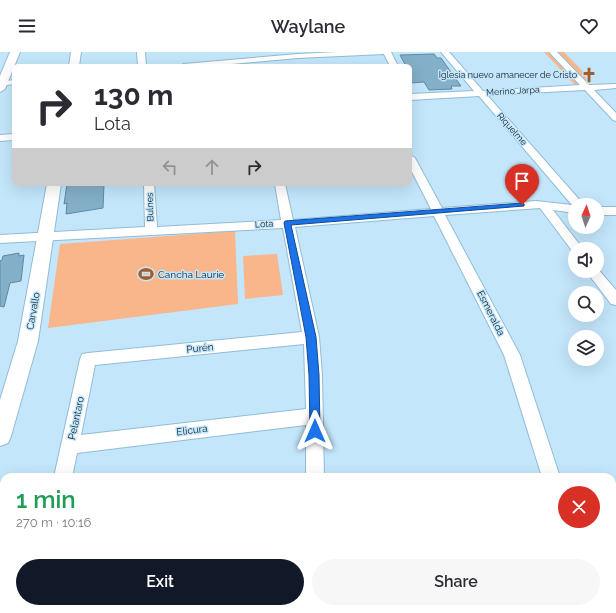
<!DOCTYPE html>
<html lang="en">
<head>
<meta charset="utf-8">
<style>
	:root { --surface:#fff; --page:#f7f7f7; --text:#2b2b33; --muted:#7c7c81; --accent:#111827 }
	body { margin:0; font-family:Raleway,sans-serif; background:var(--page); color:var(--text); height:100vh; display:flex; flex-direction:column; font-size:15px; white-space:nowrap }
	* { box-sizing:border-box; margin:0 }
	p { font-size:13px; color:var(--muted) }
	.icon { flex:none; width:22px; height:22px; fill:none; stroke:currentColor; stroke-width:2; stroke-linecap:round; stroke-linejoin:round }
	.map { position:relative; flex:1; overflow:hidden }
	.panel { position:absolute; left:0px; top:421px; width:616px; height:140px; display:flex; flex-direction:column; background:var(--surface); border-radius:12px 12px 0 0; box-shadow:0 4px 16px #0002 }
	.panel>* { flex:none }
	.guide { position:absolute; left:12px; top:12px; width:400px; height:122px; border-radius:6px; box-shadow:0 4px 16px #0002; background:#fff; color:var(--text); overflow:hidden }
	.needle { width:26px; rotate:3deg }
	.fabs { position:absolute; left:568px; top:146px; display:grid; gap:8px }
	.fabs a { display:grid; place-items:center; width:36px; height:36px; border-radius:50%; background:var(--surface); box-shadow:0 4px 16px #0002; font-size:20px }
	.pin { position:absolute; display:grid; place-items:center; width:34px; height:34px; color:#fff; margin:-41px -17px; border-radius:50% 50% 50% 0; rotate:-45deg; box-shadow:0 0 4px #0007 }
	.pin .icon { rotate:45deg }
	.me { position:absolute; width:44px; margin:-22px; rotate:0deg; stroke-linejoin:round; filter:drop-shadow(0 0 3px #0008) }
	.turn { display:flex; align-items:center; gap:14px; height:84px; padding:0 16px; font-size:18px }
	.turn .icon { width:52px; height:52px; stroke-width:2.5 }
	.turn b { display:block; font-size:28px; line-height:34px }
	.lanes { display:flex; align-items:center; height:38px; padding:0 16px; background:#0003; justify-content:center; gap:20px; direction:ltr }
	.lanes .off { opacity:.35 }
	.round { display:grid; place-items:center; flex:none; width:42px; height:42px; border-radius:21px; background:var(--page) }
	.headline { display:flex; align-items:center; justify-content:space-between; height:68px; padding:0 16px }
	h1 { font-size:24px; font-weight:600; line-height:30px; color:#1e9e55 }
	.cta { display:flex; gap:8px; margin-top:auto; padding:8px 16px }
	.cta a { flex:1; height:46px; border-radius:24px; background:var(--accent); color:#fff; font-size:16px; font-weight:600; line-height:46px; text-align:center }
	.cta a+a { background:var(--page); color:var(--text) }
	header { display:flex; justify-content:space-between; align-items:center; height:52px; padding:0 16px; background:var(--surface); font-size:18px; font-weight:600 }
	.map>svg:first-child { display:block }
	.green { fill:#f9b68a }
	.building { fill:#84afc8; stroke:#5f89a1 }
	.lines { fill:none; stroke-linecap:round; stroke-linejoin:round }
	.minor-casing { stroke:#91bcd5; stroke-width:2 }
	.major-casing { stroke:#91bcd5; stroke-width:2 }
	.minor { fill:#fff; fill-rule:evenodd }
	.major { fill:#fff; fill-rule:evenodd }
	.route { fill:#1a73e8; stroke:#114b97 }
	.labels { text-anchor:middle; dominant-baseline:central; stroke-width:3; stroke-linejoin:round; paint-order:stroke }
	.far-poi-label { font-size:9px; fill:#11222c; stroke:#c3e6fb; text-anchor:end }
	.far-street-label { font-size:9px; fill:#11222c; stroke:#c3e6fb }
	.poi-label { font-size:10px; fill:#11222c; stroke:#c3e6fb; text-anchor:start }
	.street-label { font-size:10px; fill:#11222c; stroke:#c3e6fb }
</style>
</head>
<body>
<header><svg class="icon" aria-label="menu" viewBox="0 0 24 24"><path d="M4 6h16M4 12h16M4 18h16"/></svg>Waylane<svg class="icon" aria-label="heart" viewBox="0 0 24 24"><path d="M12 20l-8-8c-3-5 5-10 8-4 3-6 11-1 8 4z"/></svg></header>
<div class="map">
<svg width="616" height="561" viewBox="0 0 616 561">
	<rect width="100%" height="100%" fill="#c3e6fb"/>
	<!-- green -->
	<g class="green">
		<polygon points="544,0 550,0 580,32 574,32"/>
		<polygon points="557,0 564,0 593,30 587,30"/>
		<polygon points="235,179 238,252 48,276 60,192"/>
		<polygon points="277,202 283,243 245,247 243,204"/>
	</g>
	<!-- building -->
	<g class="building">
		<polygon points="434,2 437,6 441,6 461,34 451,34 452,37 429,38 424,30 410,31 410,14 406,14 400,3"/>
		<polygon points="67,132 104,132 103,156 66,162 67,151 64,152"/>
		<polygon points="19,201 19,204 24,203 21,229 10,231 4,255 0,254 0,209 2,208 3,204"/>
	</g>
	<g class="lines">
		<!-- minor casing -->
		<g class="minor-casing">
			<g id="minor">
				<polygon points="137,0 145,0 146,14 138,14"/>
				<polygon points="337,0 391,0 398,14 390,14 384,2 298,6 210,14 180,14 184,12 298,2"/>
				<path d="M 441,0 L 449,0 L 483,39 L 580,33 L 549,0 L 557,0 L 589,33 L 616,32 L 616,36 L 594,38 L 616,61 L 616,69 L 613,68 L 585,38 L 487,43 L 584,153 L 575,153 L 575,161 L 553,158 L 583,197 L 575,197 L 575,201 L 573,200 L 540,156 L 445,163 L 520,303 L 560,425 L 542,425 L 504,303 L 434,164 L 295,175 L 319,285 L 322,323 L 324,425 L 306,425 L 306,373 L 77,401 L 72,425 L 54,425 L 80,307 L 82,302 L 88,301 L 302,280 L 283,176 L 0,191 L 0,183 L 145,175 L 144,132 L 154,132 L 157,175 L 281,168 L 275,132 L 285,132 L 293,168 L 431,157 L 410,116 L 410,103 L 415,106 L 442,156 L 536,149 L 572,153 L 479,44 L 410,48 L 410,42 L 474,39 ZM 304,292 L 306,357 L 81,383 L 95,313 Z"/>
				<polygon points="14,28 14,32 0,34 0,30"/>
				<polygon points="14,82 14,88 0,89 0,83"/>
				<rect x="597" y="155" width="19" height="8"/>
				<polygon points="597,216 616,238 616,253 611,252 586,219 597,219"/>
				<rect x="612" y="476" width="4" height="20"/>
				<rect x="0" y="505" width="4" height="22"/>
				<polygon points="66,557 88,557 87,561 65,561"/>
				<rect x="305" y="557" width="22" height="4"/>
				<polygon points="580,557 602,557 603,561 581,561"/>
			</g>
		</g>
		<!-- major casing -->
		<g class="major-casing">
			<g id="major">
				<polygon points="10,0 20,0 5,37 0,40 0,24"/>
				<polygon points="71,0 81,0 79,14 69,14"/>
				<polygon points="47,132 61,132 38,289 11,384 8,391 0,394 0,348 18,289"/>
			</g>
		</g>
		<!-- minor -->
		<use href="#minor" class="minor"/>
		<!-- major -->
		<use href="#major" class="major"/>
	</g>
	<!-- route -->
	<polygon class="route" points="522,151 524,152 524,154 291,173 316,285 319,323 320,379 319,383 315,384 311,383 310,379 309,323 306,285 284,171 285,169"/>
	<!-- icons -->
	<defs>
		<g id="church-bare" transform="scale(1.2)"><path d="M-1.2-6h2.4v3.5h3.3v2.4h-3.3V6h-2.4V-.1h-3.3v-2.4h3.3Z" fill="#a25f2d" stroke="#c3e6fb" stroke-width="2.5" paint-order="stroke"/></g>
		<g id="stadium-bare" transform="scale(1.2)"><path d="M0-5a6.5 5 0 1 0 0 10a6.5 5 0 1 0 0-10ZM-3.5-1.8h7v3.6h-7Z" fill="#a25f2d" stroke="#c3e6fb" stroke-width="2.5" paint-order="stroke"/></g>
	</defs>
	<g fill-rule="evenodd">
		<use href="#church-bare" x="589" y="23"/>
		<use href="#stadium-bare" x="146" y="222"/>
	</g>
	<g class="labels">
		<!-- far-poi labels -->
		<g class="far-poi-label">
			<text x="577" y="23">Iglesia nuevo amanecer de Cristo</text>
		</g>
		<!-- far-street labels -->
		<g class="far-street-label">
			<text transform="translate(513 39) rotate(-3)">Merino Jarpa</text>
			<text transform="translate(512 77) rotate(49)">Riquelme</text>
			<text transform="translate(150 155) rotate(-92)">Bulnes</text>
			<text transform="translate(264 172) rotate(-3)">Lota</text>
		</g>
		<!-- poi labels -->
		<g class="poi-label">
			<text x="158" y="222">Cancha Laurie</text>
		</g>
		<!-- street labels -->
		<g class="street-label">
			<text transform="translate(33 259) rotate(-80)">Carvallo</text>
			<text transform="translate(491 261) rotate(63)">Esmeralda</text>
			<text transform="translate(200 296) rotate(-6)">Purén</text>
			<text transform="translate(76 366) rotate(-78)">Pelantaro</text>
			<text transform="translate(192 378) rotate(-7)">Elicura</text>
		</g>
	</g>
</svg>
<div class="fabs">
<a><svg class="needle" viewBox="-14 -14 28 28"><path d="M0-13l5 13h-10z" fill="#e53935"/><path d="M0 13l5-13h-10z" fill="#7c7c81"/></svg></a>
<a><svg class="icon" aria-label="sound" viewBox="0 0 24 24"><path d="M4 9h4l5-4v14l-5-4H4zM17 9q2 3 0 6"/></svg></a>
<a><svg class="icon" aria-label="search" viewBox="0 0 24 24"><circle cx="10" cy="10" r="6"/><path d="M15 15l6 6"/></svg></a>
<a><svg class="icon" aria-label="layers" viewBox="0 0 24 24"><path d="M12 4l9 5-9 5-9-5zM3 14l9 5 9-5"/></svg></a>
</div>
<div class="pin" style="left:522px;top:153px;background:#d93025"><svg class="icon" aria-label="arrive" viewBox="0 0 24 24"><path d="M6 21V4h12l-3 4 3 4H6"/></svg></div>
<svg class="me" style="left:315px;top:379px" viewBox="-20 -20 40 40"><path d="M0-17L14 15 0 8-14 15z" fill="#1a73e8" stroke="#fff" stroke-width="4"/></svg>
<div class="guide">
<div class="turn"><svg class="icon" aria-label="right" viewBox="0 0 24 24"><path d="M7 20v-9h11M14 6l5 5-5 5"/></svg><div><b>130 m</b>Lota</div></div>
<div class="lanes"><svg class="icon off" aria-label="left" viewBox="0 0 24 24"><path d="M17 20v-9H6M10 6l-5 5 5 5"/></svg><svg class="icon off" aria-label="ahead" viewBox="0 0 24 24"><path d="M12 20V5M6 11l6-6 6 6"/></svg><svg class="icon" aria-label="right" viewBox="0 0 24 24"><path d="M7 20v-9h11M14 6l5 5-5 5"/></svg></div>
</div>
<section class="panel">
<div class="headline"><div><h1>1 min</h1><p>270 m · 10:16</p></div><a class="round" style="background:#d93025;color:#fff"><svg class="icon" aria-label="close" viewBox="0 0 24 24"><path d="M6 6l12 12M18 6L6 18"/></svg></a></div>
<div class="cta"><a>Exit</a><a>Share</a></div>
</section>
</div>
</body>
</html>
